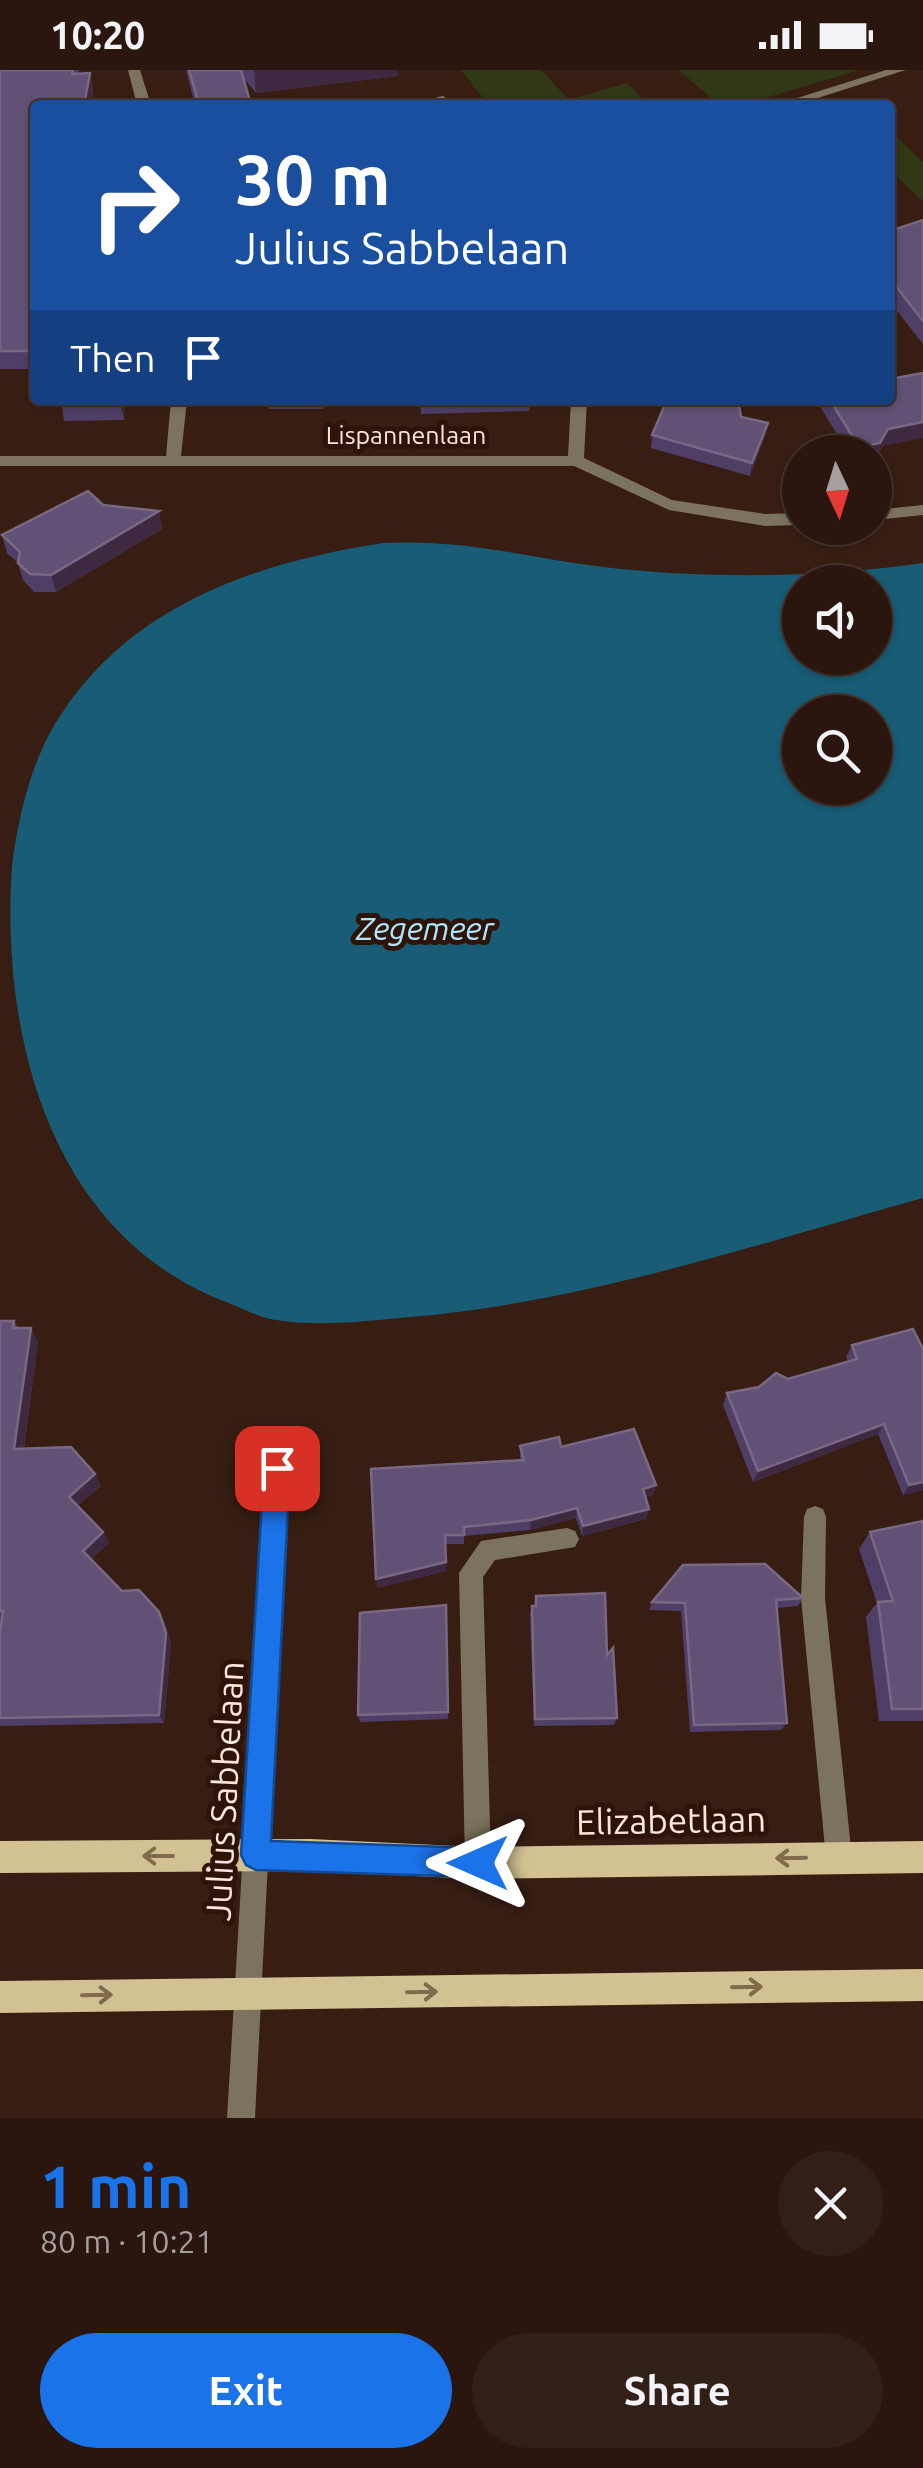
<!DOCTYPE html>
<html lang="en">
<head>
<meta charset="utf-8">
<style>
	:root { --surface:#2a160e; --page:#321f17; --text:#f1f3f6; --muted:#a59f9e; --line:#46352e; --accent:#1a73e8 }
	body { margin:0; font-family:Ubuntu,sans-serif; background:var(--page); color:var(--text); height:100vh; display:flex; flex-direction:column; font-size:38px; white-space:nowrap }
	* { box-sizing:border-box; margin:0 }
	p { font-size:32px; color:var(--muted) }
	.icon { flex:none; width:55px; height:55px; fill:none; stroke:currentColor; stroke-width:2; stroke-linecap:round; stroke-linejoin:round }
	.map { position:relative; height:2048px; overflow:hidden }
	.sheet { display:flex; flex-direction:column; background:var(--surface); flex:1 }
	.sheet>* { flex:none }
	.top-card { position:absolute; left:30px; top:30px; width:865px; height:305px; border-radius:10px; box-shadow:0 2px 8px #0004,0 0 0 2px var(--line); background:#1a4fa0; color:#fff; overflow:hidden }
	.needle { width:65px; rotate:176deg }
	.buttons { position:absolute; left:782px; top:365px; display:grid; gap:20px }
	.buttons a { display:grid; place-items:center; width:110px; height:110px; border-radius:50%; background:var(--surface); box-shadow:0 2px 8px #0004,0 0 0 2px var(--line); font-size:50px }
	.pin { position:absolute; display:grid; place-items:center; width:85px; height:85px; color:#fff; margin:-42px; border-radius:20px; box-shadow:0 5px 15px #0006 }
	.me { position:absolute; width:110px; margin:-55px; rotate:270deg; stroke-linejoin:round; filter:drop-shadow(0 0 8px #0008) }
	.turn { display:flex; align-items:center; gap:35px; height:210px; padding:0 40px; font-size:45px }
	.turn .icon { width:130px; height:130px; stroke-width:2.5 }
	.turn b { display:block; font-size:70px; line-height:85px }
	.then { display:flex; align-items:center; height:95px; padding:0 40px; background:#0003; gap:20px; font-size:38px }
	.round { display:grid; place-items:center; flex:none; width:105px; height:105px; border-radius:52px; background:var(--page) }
	.summary { display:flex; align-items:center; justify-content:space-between; height:170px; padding:0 40px }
	h1 { font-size:60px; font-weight:600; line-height:75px; color:var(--accent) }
	.button { display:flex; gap:20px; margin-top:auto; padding:20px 40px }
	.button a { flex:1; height:115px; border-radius:60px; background:var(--accent); color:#fff; font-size:40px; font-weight:600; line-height:115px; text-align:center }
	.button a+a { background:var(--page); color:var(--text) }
	.status { display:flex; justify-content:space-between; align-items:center; height:70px; padding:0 50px; background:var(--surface); direction:ltr }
	.status svg { height:28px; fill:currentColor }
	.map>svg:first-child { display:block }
	.green { fill:#313815 }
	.water { fill:#185c75; fill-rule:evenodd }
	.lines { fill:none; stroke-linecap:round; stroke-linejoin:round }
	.lane { fill:#7b735d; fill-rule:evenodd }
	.street { fill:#7b735d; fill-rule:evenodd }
	.primary { fill:#d2c293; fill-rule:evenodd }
	.wall { fill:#4f3f67 }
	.shaded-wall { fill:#3e2a40 }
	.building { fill:#615174; stroke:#796884; stroke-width:2.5 }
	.oneway { stroke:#806b4e }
	.route { fill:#1a73e8; stroke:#114b97; stroke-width:2.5 }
	.labels { text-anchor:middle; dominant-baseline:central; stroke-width:10; stroke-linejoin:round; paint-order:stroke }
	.far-street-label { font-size:25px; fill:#f9e6de; stroke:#2e1408 }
	.water-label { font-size:32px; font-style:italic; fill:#aee4fb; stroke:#2e1408 }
	.near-street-label { font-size:35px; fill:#f9e6de; stroke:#2e1408 }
</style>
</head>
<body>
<div class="status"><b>10:20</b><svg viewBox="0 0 49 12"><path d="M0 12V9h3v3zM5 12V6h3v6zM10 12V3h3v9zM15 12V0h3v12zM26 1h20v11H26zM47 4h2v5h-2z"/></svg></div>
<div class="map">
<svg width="923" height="2048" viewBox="0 0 923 2048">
	<rect width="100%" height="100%" fill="#381e12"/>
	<!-- green -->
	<g class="green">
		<polygon points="461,0 541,0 569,30 627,13 649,35 489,35"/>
		<polygon points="679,0 859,0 742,35 719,35"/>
		<polygon points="890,61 923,92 923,131 890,100"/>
	</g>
	<!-- water -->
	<path class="water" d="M 383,473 C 466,469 523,487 603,497 C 707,509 819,508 923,493 L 923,1128 C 754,1175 586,1232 410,1247 C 367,1251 320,1257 276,1250 C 260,1248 242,1238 226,1232 C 51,1165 0,967 12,795 C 19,743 32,687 62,643 C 134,533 260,492 383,473 ZM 800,512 L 875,512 L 875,588 L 800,588 ZM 800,642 L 875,642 L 875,718 L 800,718 Z"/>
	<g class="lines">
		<!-- lane -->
		<g class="lane">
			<polygon points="885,0 906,0 885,6"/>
			<polygon points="815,1436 823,1439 826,1447 825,1528 852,1788 848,1797 839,1801 830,1797 826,1788 801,1528 804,1447 807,1439"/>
			<polygon points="567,1458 575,1461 579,1469 575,1477 495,1490 483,1507 491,1793 487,1802 478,1806 469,1802 465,1793 459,1503 481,1471"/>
		</g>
		<!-- street -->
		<g class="street">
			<polygon points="128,0 140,0 151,35 137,35"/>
			<polygon points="886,0 896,3 796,35 775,35"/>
			<polygon points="171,330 187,330 181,386 568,386 571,330 587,330 584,388 672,430 765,444 800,443 800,455 765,456 669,440 574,396 0,396 0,386 166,386"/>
			<polygon points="923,435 923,445 875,450 875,440"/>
			<polygon points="277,1387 285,1390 288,1398 255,2048 227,2048 266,1398 269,1390"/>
		</g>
		<!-- primary -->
		<g class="primary">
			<polygon points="310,1769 478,1777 923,1771 923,1803 478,1809 310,1801 0,1803 0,1771"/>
			<polygon points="923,1899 923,1931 0,1943 0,1911"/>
		</g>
	</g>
	<!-- wall -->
	<g class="wall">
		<polygon points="0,0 79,0 79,3 90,3 93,21 91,35 35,35 35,299 0,299"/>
		<polygon points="186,0 397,0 398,6 256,23 242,6 251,35 195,35"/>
		<polygon points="923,150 923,274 890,232 890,161"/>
		<polygon points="61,330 125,330 124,350 64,351"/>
		<polygon points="268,330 336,330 336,332 322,339 269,339"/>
		<polygon points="420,330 530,330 529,341 421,344"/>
		<polygon points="816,330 890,330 883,376 875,382 848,382"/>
		<polygon points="741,347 765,366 750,406 651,378 652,365"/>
		<polygon points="103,435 159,441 162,459 56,522 34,522 23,510 18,493 7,483 2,465"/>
		<polygon points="0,1251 14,1251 18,1258 38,1272 24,1378 95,1404 101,1416 77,1436 103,1462 109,1473 91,1489 122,1521 159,1542 164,1551 171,1572 164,1653 0,1656 0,1562 1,1551 0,1551"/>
		<polygon points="852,1275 923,1277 923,1420 903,1425 878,1364 753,1412 723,1335 727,1323 759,1317 848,1291 846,1287"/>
		<polygon points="520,1376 561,1377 656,1415 653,1425 645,1427 649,1439 646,1449 582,1466 576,1448 530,1460 464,1466 464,1474 445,1474 446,1501 377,1518 520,1390"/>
		<polygon points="923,1451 923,1651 879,1651 866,1547 877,1533 859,1479 870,1462"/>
		<polygon points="536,1526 607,1585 617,1648 614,1655 534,1656 530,1544 532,1536 534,1536"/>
		<polygon points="803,1528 798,1536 777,1538 787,1653 781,1660 690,1662 681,1541 649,1540 652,1532"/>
		<polygon points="446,1535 448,1649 360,1652 358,1645"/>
	</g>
	<!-- shaded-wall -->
	<g class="shaded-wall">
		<polygon points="254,0 397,0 398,6 256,23"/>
		<polygon points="90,3 93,21 91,35 84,35"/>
		<polygon points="895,215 891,232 890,232 890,216"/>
		<polygon points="120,330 125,330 124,350 120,333"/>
		<polygon points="321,330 336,330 336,332 322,339"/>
		<polygon points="923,352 923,368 883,376 876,390 875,382 858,382 859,377 888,359"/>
		<polygon points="768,353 765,366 750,406 752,393"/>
		<polygon points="159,441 162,459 56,522 51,505"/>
		<polygon points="31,1258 38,1272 22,1390 14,1379"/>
		<polygon points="884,1354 878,1364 753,1412 758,1401"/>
		<polygon points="95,1404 101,1416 75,1438 69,1427"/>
		<polygon points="923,1412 923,1420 903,1425 909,1415"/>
		<polygon points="656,1415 653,1425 640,1429 643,1419"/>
		<polygon points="577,1438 576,1448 530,1460 531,1450"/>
		<polygon points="649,1439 646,1449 582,1466 583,1456"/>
		<polygon points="103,1462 109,1473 89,1491 83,1481"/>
		<polygon points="446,1492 446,1501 377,1518 376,1509"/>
		<polygon points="159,1542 164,1551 171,1572 164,1653 159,1645"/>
	</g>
	<!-- building -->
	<g class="building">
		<polygon points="0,0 73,0 72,4 90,3 84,35 35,35 35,281 0,281"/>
		<polygon points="189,0 241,0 251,35 199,35"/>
		<polygon points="443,27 450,35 415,35"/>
		<polygon points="923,150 923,251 895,215 890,216 890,161"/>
		<polygon points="923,303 923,352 888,359 880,373 859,377 830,330 890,330 890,309"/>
		<polygon points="61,330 120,330 120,333 60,334"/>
		<polygon points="667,330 738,330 741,347 768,353 752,393 652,365"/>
		<polygon points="88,421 103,435 159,441 51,505 30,504 18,493 20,482 2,465"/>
		<polygon points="0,1251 14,1251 13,1258 31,1258 14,1379 71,1377 95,1404 69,1427 103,1462 83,1481 122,1521 139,1520 159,1542 166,1563 159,1645 0,1648 0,1562 3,1541 0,1541"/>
		<polygon points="913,1259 922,1277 923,1277 923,1412 909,1415 884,1354 758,1401 727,1323 759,1317 776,1303 788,1309 857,1289 852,1275"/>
		<polygon points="634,1359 656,1415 643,1419 649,1439 583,1456 577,1438 531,1450 464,1457 464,1465 445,1465 446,1492 376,1509 371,1399 524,1390 520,1376 559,1367 561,1377"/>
		<polygon points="923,1451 923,1639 892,1639 878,1532 893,1531 870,1462"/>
		<polygon points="765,1494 803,1528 776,1530 787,1653 694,1655 685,1533 652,1532 683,1495"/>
		<polygon points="605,1523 607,1585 613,1578 617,1648 535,1649 532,1536 536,1536 536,1526"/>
		<polygon points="446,1535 448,1642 358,1645 360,1543"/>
	</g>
	<!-- one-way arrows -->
	<defs><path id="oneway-shaft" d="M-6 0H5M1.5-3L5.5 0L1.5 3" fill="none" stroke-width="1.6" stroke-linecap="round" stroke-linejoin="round" transform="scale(2.5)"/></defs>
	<g class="oneway">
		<use href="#oneway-shaft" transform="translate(158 1786) rotate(180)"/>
		<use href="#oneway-shaft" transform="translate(791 1788) rotate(179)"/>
		<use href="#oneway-shaft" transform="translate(747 1917) rotate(-1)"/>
		<use href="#oneway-shaft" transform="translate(422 1922) rotate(-1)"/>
		<use href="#oneway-shaft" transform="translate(97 1925) rotate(-1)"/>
	</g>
	<!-- route -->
	<polygon class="route" points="277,1386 286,1389 290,1398 271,1771 478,1778 489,1783 493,1793 489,1803 478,1807 256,1800 246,1795 241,1785 264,1398 268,1389"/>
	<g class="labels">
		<!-- far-street labels -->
		<g class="far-street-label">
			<text x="406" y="365">Lispannenlaan</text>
		</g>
		<!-- water labels -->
		<g class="water-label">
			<text x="425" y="858">Zegemeer</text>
		</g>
		<!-- near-street labels -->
		<g class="near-street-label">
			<text transform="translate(224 1721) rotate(-87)">Julius Sabbelaan</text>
			<text transform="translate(671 1750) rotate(-1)">Elizabetlaan</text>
		</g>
	</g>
</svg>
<div class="buttons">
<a><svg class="needle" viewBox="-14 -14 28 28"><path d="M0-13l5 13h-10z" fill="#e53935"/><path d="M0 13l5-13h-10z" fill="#a59f9e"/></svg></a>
<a><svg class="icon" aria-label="sound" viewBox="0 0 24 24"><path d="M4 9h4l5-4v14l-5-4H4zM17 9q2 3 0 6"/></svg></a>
<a><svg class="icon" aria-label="search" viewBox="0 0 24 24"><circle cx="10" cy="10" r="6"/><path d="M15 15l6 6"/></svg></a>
</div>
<div class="pin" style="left:277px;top:1398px;background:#d93025"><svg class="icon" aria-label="arrive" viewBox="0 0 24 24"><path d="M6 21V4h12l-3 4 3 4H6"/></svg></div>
<svg class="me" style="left:478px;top:1793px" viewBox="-20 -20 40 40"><path d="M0-17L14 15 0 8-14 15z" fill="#1a73e8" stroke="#fff" stroke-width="4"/></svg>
<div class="top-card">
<div class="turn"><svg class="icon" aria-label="right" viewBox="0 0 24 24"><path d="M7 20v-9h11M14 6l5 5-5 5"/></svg><div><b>30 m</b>Julius Sabbelaan</div></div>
<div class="then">Then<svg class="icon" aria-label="arrive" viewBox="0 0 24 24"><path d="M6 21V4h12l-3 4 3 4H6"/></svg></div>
</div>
</div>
<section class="sheet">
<div class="summary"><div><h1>1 min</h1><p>80 m · 10:21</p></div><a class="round"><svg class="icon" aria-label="close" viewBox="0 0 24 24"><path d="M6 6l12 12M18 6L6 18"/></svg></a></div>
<div class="button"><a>Exit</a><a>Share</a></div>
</section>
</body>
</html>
